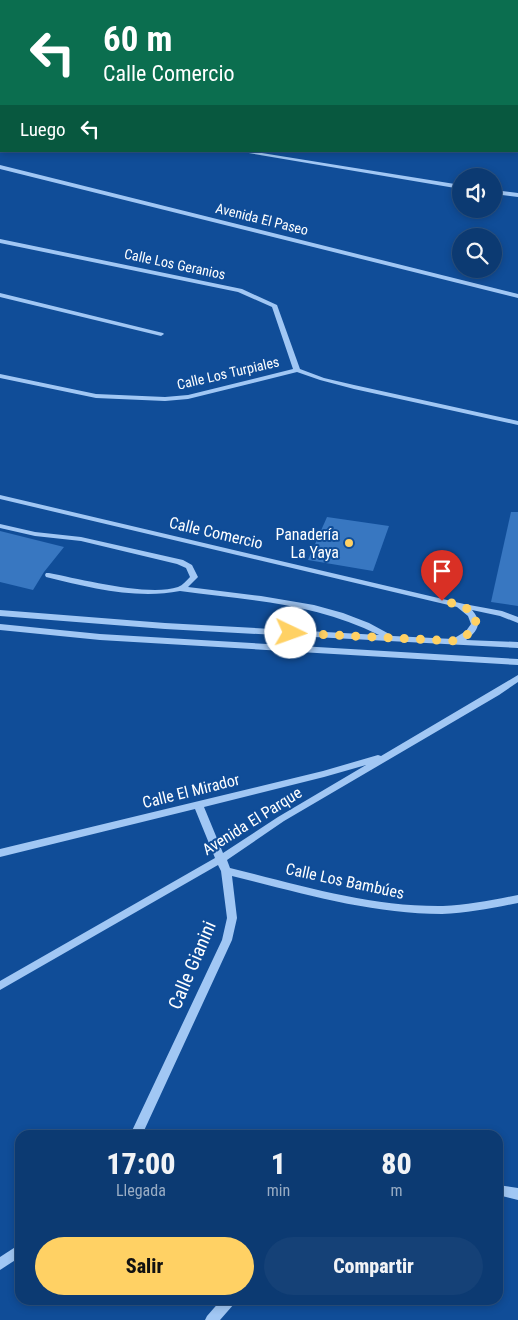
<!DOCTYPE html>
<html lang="es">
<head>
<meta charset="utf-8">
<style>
	:root { --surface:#0c3a72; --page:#154177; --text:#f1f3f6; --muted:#9aadc4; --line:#2c5484; --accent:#ffd164 }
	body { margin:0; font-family:"Roboto Condensed",sans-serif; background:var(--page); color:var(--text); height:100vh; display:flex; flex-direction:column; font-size:19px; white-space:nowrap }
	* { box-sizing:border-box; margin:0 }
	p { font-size:16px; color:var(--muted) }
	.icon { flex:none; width:28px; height:28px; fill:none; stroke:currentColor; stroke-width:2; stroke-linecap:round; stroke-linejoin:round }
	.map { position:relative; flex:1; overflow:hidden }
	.details { position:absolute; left:15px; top:1130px; width:488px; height:175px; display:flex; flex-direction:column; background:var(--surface); border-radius:15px; box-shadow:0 2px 8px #0003,0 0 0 1px var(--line) }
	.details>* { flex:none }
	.guide { position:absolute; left:0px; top:0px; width:519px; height:152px; box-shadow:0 2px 8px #0003,0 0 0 1px var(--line); background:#0b6e4f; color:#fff; overflow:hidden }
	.controls { position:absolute; left:452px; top:168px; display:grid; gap:10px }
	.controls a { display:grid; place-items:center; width:50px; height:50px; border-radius:50%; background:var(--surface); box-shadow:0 2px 8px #0003,0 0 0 1px var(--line); font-size:25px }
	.pin { position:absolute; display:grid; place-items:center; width:42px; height:42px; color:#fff; margin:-51px -21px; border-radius:50% 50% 50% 0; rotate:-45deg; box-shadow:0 0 5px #0007 }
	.pin .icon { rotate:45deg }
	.me { position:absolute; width:55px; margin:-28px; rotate:93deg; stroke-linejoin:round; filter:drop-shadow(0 0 4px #0008) }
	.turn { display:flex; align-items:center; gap:18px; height:105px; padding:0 20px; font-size:22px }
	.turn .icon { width:65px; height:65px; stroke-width:2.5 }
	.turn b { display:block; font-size:35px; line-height:42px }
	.then { display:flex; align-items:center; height:48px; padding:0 20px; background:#0003; gap:10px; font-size:19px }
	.eta { display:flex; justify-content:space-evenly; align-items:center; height:85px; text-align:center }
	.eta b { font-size:30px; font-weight:800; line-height:35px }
	.primary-button { display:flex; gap:10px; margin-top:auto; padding:10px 20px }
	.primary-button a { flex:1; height:58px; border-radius:30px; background:var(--accent); color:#111; font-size:20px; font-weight:800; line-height:58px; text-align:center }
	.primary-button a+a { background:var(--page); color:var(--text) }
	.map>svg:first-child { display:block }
	.building { fill:#3877c1 }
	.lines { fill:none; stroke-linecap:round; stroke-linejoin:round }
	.minor { fill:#a1c7f4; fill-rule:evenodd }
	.route { stroke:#ffd164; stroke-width:9; stroke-dasharray:0 16.2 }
	.poi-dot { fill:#ffd164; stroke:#104d98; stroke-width:2 }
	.labels { text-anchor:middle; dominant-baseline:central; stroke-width:4; stroke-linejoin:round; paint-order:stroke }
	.far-street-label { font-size:14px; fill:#fff; stroke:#104d98 }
	.street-label { font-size:16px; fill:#fff; stroke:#104d98 }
	.poi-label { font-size:16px; fill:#fff; stroke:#104d98; text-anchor:end }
	.near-street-label { font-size:19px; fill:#fff; stroke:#104d98 }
</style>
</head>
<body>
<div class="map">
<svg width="518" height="1320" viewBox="0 0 518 1320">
	<rect width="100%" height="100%" fill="#104d98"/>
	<!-- building -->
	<g class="building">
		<polygon points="511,512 518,512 518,606 491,602"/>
		<polygon points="327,517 389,526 373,571 308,560"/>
		<polygon points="0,531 64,547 44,572 33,590 0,582"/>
	</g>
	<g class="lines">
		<!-- minor -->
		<g class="minor">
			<rect x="0" y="39" width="1" height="2"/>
			<polygon points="0,124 1,125 1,127 0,128"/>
			<polygon points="237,151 250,151 461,185 461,189"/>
			<polygon points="0,165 518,294 518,298 0,169"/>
			<polygon points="494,190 518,193 518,197 494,194"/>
			<polygon points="0,239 242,289 277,305 300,369 324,378 354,385 518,421 518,425 354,389 320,380 297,372 188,399 165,401 96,398 0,378 0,374 96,394 165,397 188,395 293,369 272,307 238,292 0,243"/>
			<polygon points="0,293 163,333 164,334 161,336 0,297"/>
			<path d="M 0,495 L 464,604 L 502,611 L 518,617 L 518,623 L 500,616 L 472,610 C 483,622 478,631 466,640 L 518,642 L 518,648 L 165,629 L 0,616 L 0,610 L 165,623 L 379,635 C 316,603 248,600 180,591 C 136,600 88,587 46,577 L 45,575 L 46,573 L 49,573 C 80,579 149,597 178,587 C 183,585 186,581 190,577 L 186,568 L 177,564 L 81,541 L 35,536 L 0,528 L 0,524 L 35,532 L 81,537 L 183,560 L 192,565 L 198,577 L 188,587 L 261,596 L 314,605 L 343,613 L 369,623 L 393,636 L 453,639 L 466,631 L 471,624 L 468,616 L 457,607 L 0,499 Z"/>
			<polygon points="0,624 100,634 518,659 518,665 100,640 0,630"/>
			<path d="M 518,675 L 518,682 L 499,695 L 284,821 L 227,860 L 230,868 C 300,885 370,907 443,906 C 468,905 493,900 518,895 L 518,903 C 493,908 468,913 442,914 C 371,914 301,893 232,876 L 237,918 L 232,940 L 142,1135 L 130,1135 L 222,940 L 227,918 L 221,871 L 218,865 L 0,990 L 0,981 L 215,858 L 195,809 L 0,857 L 0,849 L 323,771 L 378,755 L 381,756 ZM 366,765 L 278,817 L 223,853 L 204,807 L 324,777 Z"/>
			<polygon points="498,1185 518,1188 518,1200 498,1195"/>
			<polygon points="20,1244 20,1257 0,1270 0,1257"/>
			<polygon points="221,1300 236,1300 234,1304 220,1320 205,1320 207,1316"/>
		</g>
	</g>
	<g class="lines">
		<!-- route -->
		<path class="route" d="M 291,633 L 456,641 C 469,636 485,622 469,610 C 461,604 451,603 442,601"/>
	</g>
	<!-- markers -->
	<circle class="poi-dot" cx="349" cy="543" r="5"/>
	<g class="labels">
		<!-- far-street labels -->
		<g class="far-street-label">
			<text transform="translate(262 219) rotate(14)">Avenida El Paseo</text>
			<text transform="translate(175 264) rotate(12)">Calle Los Geranios</text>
			<text transform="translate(228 373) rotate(-13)">Calle Los Turpiales</text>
		</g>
		<!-- street labels -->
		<g class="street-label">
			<text transform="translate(216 533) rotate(13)">Calle Comercio</text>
			<text transform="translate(191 791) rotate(-14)">Calle El Mirador</text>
			<text transform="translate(252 821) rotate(-32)">Avenida El Parque</text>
			<text transform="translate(345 881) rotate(12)">Calle Los Bambúes</text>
		</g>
		<!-- poi labels -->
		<g class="poi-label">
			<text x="339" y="534">Panadería<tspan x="339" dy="18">La Yaya</tspan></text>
		</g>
		<!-- near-street labels -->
		<g class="near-street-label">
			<text transform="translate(192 965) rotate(-67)">Calle Gianini</text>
		</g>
	</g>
</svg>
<div class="controls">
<a><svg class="icon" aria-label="sound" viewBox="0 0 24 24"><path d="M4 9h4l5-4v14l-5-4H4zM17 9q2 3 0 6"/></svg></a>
<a><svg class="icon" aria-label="search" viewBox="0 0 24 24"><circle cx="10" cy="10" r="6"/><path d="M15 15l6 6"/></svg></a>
</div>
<div class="pin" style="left:442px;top:601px;background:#d93025"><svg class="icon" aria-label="arrive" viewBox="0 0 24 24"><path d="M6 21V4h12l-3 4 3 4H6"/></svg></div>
<svg class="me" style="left:291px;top:633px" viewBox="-20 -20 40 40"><circle r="19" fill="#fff"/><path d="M0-13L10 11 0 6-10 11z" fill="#ffd164"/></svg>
<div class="guide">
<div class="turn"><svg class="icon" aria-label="left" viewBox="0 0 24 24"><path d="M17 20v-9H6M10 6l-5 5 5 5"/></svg><div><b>60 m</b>Calle Comercio</div></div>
<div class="then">Luego<svg class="icon" aria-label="left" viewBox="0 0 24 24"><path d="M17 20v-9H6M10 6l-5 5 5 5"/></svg></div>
</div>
<section class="details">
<div class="eta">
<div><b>17:00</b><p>Llegada</p></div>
<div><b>1</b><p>min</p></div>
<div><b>80</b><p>m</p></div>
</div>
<div class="primary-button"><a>Salir</a><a>Compartir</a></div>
</section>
</div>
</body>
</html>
